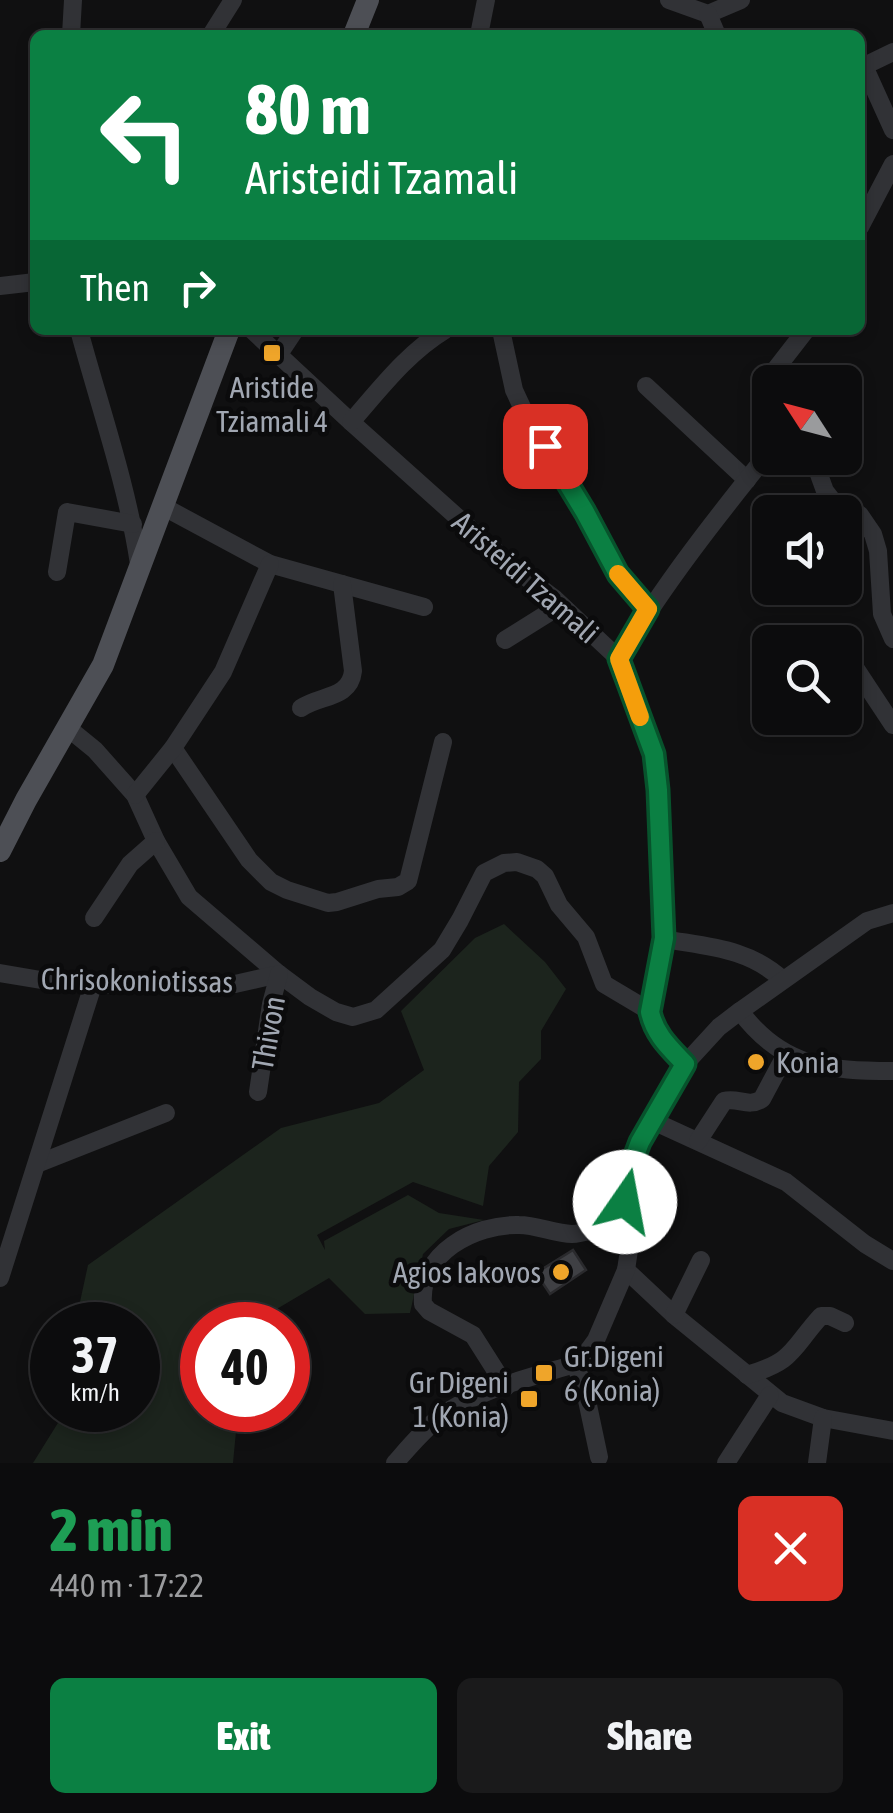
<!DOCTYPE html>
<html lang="en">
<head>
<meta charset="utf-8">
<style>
	:root { --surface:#0c0c0d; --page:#1a1a1b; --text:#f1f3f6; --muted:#9a9b9d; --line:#2c2c2e; --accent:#0b8043 }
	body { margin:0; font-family:"Asap Condensed",sans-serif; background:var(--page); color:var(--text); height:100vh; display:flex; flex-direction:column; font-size:38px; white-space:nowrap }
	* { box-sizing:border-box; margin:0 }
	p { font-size:32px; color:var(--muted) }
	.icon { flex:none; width:55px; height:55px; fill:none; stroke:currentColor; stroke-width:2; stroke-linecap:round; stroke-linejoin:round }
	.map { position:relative; height:1463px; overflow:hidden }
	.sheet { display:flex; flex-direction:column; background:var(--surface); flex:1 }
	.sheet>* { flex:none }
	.guide { position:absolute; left:30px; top:30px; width:835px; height:305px; border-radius:15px; box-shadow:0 5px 15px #0003,0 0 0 2px var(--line); background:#0b8043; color:#fff; overflow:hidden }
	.needle { width:65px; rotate:306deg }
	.tools { position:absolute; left:752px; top:365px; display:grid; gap:20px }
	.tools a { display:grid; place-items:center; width:110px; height:110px; border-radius:15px; background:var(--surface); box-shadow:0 5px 15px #0003,0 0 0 2px var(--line); font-size:50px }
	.speed { position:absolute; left:30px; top:1302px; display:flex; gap:20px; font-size:50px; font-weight:700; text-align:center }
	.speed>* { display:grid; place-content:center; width:130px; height:130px; border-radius:50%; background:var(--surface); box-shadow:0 5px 15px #0003,0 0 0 2px var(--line); line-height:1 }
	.speed small { font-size:25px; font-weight:400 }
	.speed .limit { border:15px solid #d22; background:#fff; color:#111 }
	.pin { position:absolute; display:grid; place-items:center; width:85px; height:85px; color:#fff; margin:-42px; border-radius:20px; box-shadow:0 5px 15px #0006 }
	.me { position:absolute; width:110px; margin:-55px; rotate:12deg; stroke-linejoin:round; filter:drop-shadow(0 0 8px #0008) }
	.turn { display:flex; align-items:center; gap:35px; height:210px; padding:0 50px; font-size:45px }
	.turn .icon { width:130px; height:130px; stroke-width:2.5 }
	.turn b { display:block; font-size:70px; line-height:85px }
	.then { display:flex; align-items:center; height:95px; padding:0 50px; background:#0003; gap:20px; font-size:38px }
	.round { display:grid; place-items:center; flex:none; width:105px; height:105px; border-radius:15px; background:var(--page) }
	.summary { display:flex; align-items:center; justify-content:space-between; height:170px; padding:0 50px }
	h1 { font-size:60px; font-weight:800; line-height:75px; color:#1e9e55 }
	.cta { display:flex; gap:20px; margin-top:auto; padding:20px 50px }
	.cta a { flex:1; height:115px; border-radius:15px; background:var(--accent); color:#fff; font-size:40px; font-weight:800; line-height:115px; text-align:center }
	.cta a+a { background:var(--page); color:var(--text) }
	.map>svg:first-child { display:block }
	.green { fill:#1c241d }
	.building { fill:#3f4044; stroke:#2a2a2d; stroke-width:2.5 }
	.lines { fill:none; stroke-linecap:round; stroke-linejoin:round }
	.minor { stroke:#313236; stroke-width:18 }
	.major { stroke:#4d4f55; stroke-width:22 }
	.route-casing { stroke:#07532c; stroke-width:25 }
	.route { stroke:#0b8043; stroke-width:18 }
	.slow { stroke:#f59e0b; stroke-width:18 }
	.poi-dot { fill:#efa52a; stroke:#0b0b0c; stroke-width:4 }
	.labels { text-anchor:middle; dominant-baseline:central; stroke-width:9; stroke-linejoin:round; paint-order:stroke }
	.poi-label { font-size:30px; fill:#a1a7b2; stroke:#0b0b0c; text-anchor:start }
	.street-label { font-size:30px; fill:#a1a7b2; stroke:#0b0b0c }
</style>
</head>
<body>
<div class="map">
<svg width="893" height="1463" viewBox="0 0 893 1463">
	<rect width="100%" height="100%" fill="#101011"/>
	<!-- green -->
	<polygon class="green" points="504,924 545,962 566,989 541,1031 541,1059 519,1082 518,1132 489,1166 483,1206 413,1182 317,1235 325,1250 324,1241 408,1195 439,1213 484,1220 449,1229 423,1254 410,1313 365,1314 329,1278 250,1325 202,1325 202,1410 238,1410 233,1463 33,1463 66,1410 138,1410 138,1325 75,1325 88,1265 281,1128 379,1103 424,1070 401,1011 475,938"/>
	<!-- building -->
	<polygon class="building" points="573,1250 586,1270 550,1294 536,1273"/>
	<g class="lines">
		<!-- minor -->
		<g class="minor">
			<polyline points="669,0 708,14 741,0"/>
			<polyline points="708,14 717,35"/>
			<polyline points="71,35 73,0"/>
			<polyline points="211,35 233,0"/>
			<polyline points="479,35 486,0"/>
			<polyline points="864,66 893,130"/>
			<polyline points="860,68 893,52"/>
			<polyline points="860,227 893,164"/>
			<polyline points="0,286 35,282"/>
			<path d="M 79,330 C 100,408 127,484 139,564"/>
			<path d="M 252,330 L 351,422 L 514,568 L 555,599 L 619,659 L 654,754 L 661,827 L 664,939 L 651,1012 C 655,1035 670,1048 685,1064"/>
			<polyline points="501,330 514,390 527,418 585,511 618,574 649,609"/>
			<polyline points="279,354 295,330"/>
			<polyline points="772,382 775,370 806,330"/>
			<polyline points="646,386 747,480"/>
			<path d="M 351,422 C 380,389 407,353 445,330"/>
			<polyline points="813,458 825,491 832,500 860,515 873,534 878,551 882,614 893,639"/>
			<polyline points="164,507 270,564 424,607"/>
			<polyline points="57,572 67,512 133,524"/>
			<polyline points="505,640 561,605"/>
			<path d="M 619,659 C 663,585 716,518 770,451"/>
			<polyline points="852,663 893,725"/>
			<path d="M 301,708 C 320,695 350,699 353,671 L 342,584"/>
			<polyline points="68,728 95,750 135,795 156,841 189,897 279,974 310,997 336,1012 353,1017 376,1010 442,950 460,920 484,873 504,863 517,862 537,869 545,876 559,905 586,937 604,984 651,1012"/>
			<polyline points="173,748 249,860 271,882 287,890 328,903 337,902 378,889 398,887 408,881 443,742"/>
			<polyline points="135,795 173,748 223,672 270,564"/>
			<polyline points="94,918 130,864 156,841"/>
			<path d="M 664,939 C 709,947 748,948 783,980"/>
			<polyline points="0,973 41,980 93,985 235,984 279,974"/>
			<path d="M 740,1011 C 781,1067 828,1071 893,1071"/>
			<polyline points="258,1092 271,1004 279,974"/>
			<polyline points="653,1121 786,1182 865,1244 893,1261"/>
			<path d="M 698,1141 L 724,1101 C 738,1097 748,1108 762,1099 L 786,1054"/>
			<polyline points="37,1164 166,1113"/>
			<polyline points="626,1270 674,1315 782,1403 823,1418 893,1431"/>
			<polyline points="0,1278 93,985"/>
			<polyline points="674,1315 701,1260"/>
			<polyline points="575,1364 585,1391 599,1457"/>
			<path d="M 747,1375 C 795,1361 791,1349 821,1316 L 830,1316 L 845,1323"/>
			<path d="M 506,1387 L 473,1335 L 429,1311 L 423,1304 C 419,1253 474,1224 519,1225 C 537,1225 555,1234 572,1234 C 583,1234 593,1229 603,1227 C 610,1226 618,1226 626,1226"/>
			<path d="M 395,1463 C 409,1447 423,1430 440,1417 C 475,1390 532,1377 575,1364 L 585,1355 L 596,1340 L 626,1270 L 629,1250 L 625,1202 L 632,1160 L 640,1141 L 685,1064 L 719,1027 L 740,1011 L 867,921 L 893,913"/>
			<polyline points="726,1463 770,1395"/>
			<polyline points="817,1463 823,1418"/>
		</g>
		<!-- major -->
		<g class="major">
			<polyline points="354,35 368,0"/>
			<polyline points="0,851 26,800 103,665 229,330"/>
		</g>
	</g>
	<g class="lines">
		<!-- route casing -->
		<g class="route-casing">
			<path id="route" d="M 545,446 L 585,512 L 618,574 L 648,609 L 619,659 L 654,754 L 658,790 L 664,938 L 650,1012 C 655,1035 670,1048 685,1064 L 640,1142 L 629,1171 L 625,1202"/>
		</g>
		<!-- route -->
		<use href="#route" class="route"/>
		<!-- slow -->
		<polyline class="slow" points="618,574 648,609 619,659 640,717"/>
	</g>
	<!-- markers -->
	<g class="poi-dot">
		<rect x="262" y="343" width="20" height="20" rx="5"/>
		<circle cx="756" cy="1062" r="10"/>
		<circle cx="561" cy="1272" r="10"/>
		<rect x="534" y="1363" width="20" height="20" rx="5"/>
		<rect x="519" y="1389" width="20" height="20" rx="5"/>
	</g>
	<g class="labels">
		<!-- poi labels -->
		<g class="poi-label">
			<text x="272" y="387" text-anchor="middle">Aristide<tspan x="272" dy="34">Tziamali 4</tspan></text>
			<text x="776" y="1062">Konia</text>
			<text x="541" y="1272" text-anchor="end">Agios Iakovos</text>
			<text x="564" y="1356">Gr.Digeni<tspan x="564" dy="34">6 (Konia)</tspan></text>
			<text x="509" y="1382" text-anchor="end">Gr Digeni<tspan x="509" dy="34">1 (Konia)</tspan></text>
		</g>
		<!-- street labels -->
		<g class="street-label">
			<text transform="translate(526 577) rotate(41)">Aristeidi Tzamali</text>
			<text transform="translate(137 980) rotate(1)">Chrisokoniotissas</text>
			<text transform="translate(268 1033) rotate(-80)">Thivon</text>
		</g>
	</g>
</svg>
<div class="tools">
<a><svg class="needle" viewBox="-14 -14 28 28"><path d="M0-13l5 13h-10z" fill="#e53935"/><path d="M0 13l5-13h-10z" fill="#9a9b9d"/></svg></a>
<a><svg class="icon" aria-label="sound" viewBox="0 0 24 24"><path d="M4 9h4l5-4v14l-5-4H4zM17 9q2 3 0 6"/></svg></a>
<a><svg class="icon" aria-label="search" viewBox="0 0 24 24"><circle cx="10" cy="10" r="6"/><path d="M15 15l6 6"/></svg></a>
</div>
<div class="speed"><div>37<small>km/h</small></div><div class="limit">40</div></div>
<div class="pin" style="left:545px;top:446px;background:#d93025"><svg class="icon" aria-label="arrive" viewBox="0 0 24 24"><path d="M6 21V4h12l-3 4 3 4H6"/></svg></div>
<svg class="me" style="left:625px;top:1202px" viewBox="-20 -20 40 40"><circle r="19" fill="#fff"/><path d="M0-13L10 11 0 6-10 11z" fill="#0b8043"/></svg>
<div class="guide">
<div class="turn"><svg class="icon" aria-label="left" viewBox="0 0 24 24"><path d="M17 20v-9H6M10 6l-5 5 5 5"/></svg><div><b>80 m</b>Aristeidi Tzamali</div></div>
<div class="then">Then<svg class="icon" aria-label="right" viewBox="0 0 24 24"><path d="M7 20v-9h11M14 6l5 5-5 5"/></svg></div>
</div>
</div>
<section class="sheet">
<div class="summary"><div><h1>2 min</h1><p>440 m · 17:22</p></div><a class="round" style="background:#d93025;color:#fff"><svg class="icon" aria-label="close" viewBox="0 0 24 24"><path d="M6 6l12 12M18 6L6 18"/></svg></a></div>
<div class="cta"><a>Exit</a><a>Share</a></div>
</section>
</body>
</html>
